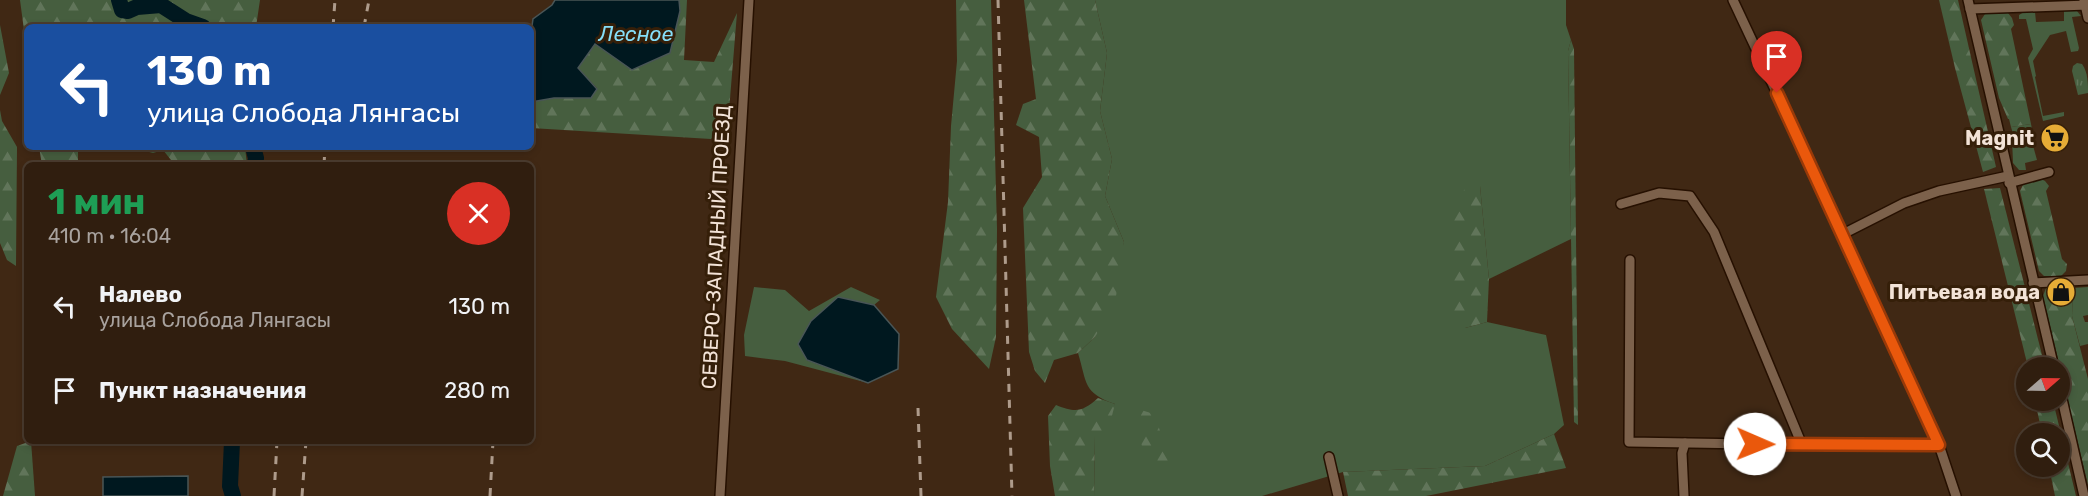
<!DOCTYPE html>
<html lang="ru">
<head>
<meta charset="utf-8">
<style>
	:root { --surface:#301e0f; --page:#382718; --text:#f1f3f6; --muted:#a8a29e; --line:#4b3c2f }
	body { margin:0; font-family:Rubik,sans-serif; background:var(--page); color:var(--text); height:100vh; display:flex; flex-direction:column; font-size:22px; white-space:nowrap }
	* { box-sizing:border-box; margin:0 }
	p { font-size:20px; color:var(--muted) }
	.icon { flex:none; width:33px; height:33px; fill:none; stroke:currentColor; stroke-width:2; stroke-linecap:round; stroke-linejoin:round }
	.map { position:relative; flex:1; overflow:hidden }
	.details { position:absolute; left:24px; top:162px; width:510px; height:282px; display:flex; flex-direction:column; background:var(--surface); border-radius:9px; box-shadow:0 3px 9px #0003,0 0 0 2px var(--line) }
	.details>* { flex:none }
	.guide { position:absolute; left:24px; top:24px; width:510px; height:126px; border-radius:9px; box-shadow:0 3px 9px #0003,0 0 0 2px var(--line); background:#1a4fa0; color:#fff; overflow:hidden }
	.needle { width:39px; rotate:70deg }
	.tools { position:absolute; left:2016px; top:357px; display:grid; gap:12px }
	.tools a { display:grid; place-items:center; width:54px; height:54px; border-radius:50%; background:var(--surface); box-shadow:0 3px 9px #0003,0 0 0 2px var(--line); font-size:30px }
	.pin { position:absolute; display:grid; place-items:center; width:51px; height:51px; color:#fff; margin:-62px -26px; border-radius:50% 50% 50% 0; rotate:-45deg; box-shadow:0 0 6px #0007 }
	.pin .icon { rotate:45deg }
	.me { position:absolute; width:66px; margin:-33px; rotate:91deg; stroke-linejoin:round; filter:drop-shadow(0 0 4px #0008) }
	.turn { display:flex; align-items:center; gap:21px; height:126px; padding:0 24px; font-size:27px }
	.turn .icon { width:78px; height:78px; stroke-width:2.5 }
	.turn b { display:block; font-size:42px; line-height:51px }
	.round { display:grid; place-items:center; flex:none; width:63px; height:63px; border-radius:32px; background:var(--page) }
	.overview { display:flex; align-items:center; justify-content:space-between; height:102px; padding:0 24px }
	h1 { font-size:36px; font-weight:700; line-height:45px; color:#1e9e55 }
	ul { padding:0; list-style:none }
	li { display:flex; align-items:center; gap:18px; height:84px; padding:0 24px }
	li div { flex:1 }
	li b { display:block; font-size:22px }
	li em { font-style:normal }
	.map>svg:first-child { display:block }
	.green { fill:#465e3f }
	.forest { fill:url(#forest-firs) }
	.park { fill:url(#park-tufts) }
	.water { fill:#00181f; stroke:#495556; stroke-width:1.5 }
	.lines { fill:none; stroke-linecap:round; stroke-linejoin:round }
	.river { stroke:#00181f; stroke-width:16 }
	.minor-casing { stroke:#261000; stroke-width:12 }
	.minor { stroke:#7c614b; stroke-width:9 }
	.rail { stroke:#ae9b8b; stroke-width:3; stroke-dasharray:8 8; stroke-linecap:butt }
	.route-casing { stroke:#983908; stroke-width:15 }
	.route { stroke:#ea580c; stroke-width:10 }
	.labels { text-anchor:middle; dominant-baseline:central; stroke-width:6; stroke-linejoin:round; paint-order:stroke }
	.poi-label { font-size:20px; font-weight:bold; fill:#f3e3d7; stroke:#351f09; text-anchor:end }
	.street-label { font-size:20px; fill:#f3e3d7; stroke:#351f09 }
	.water-label { font-size:21px; font-style:italic; fill:#86def8; stroke:#351f09 }
</style>
</head>
<body>
<div class="map">
<svg width="2088" height="496" viewBox="0 0 2088 496">
	<defs>
		<pattern id="forest-firs" width="22" height="20" patternUnits="userSpaceOnUse" patternTransform="scale(1.5)"><rect width="22" height="20" fill="#465e3f"/><path d="M5 1l3.5 6h-7zM16 11l3.5 6h-7z" fill="#61755a"/></pattern>
		<pattern id="park-tufts" width="24" height="20" patternUnits="userSpaceOnUse" patternTransform="scale(1.5)"><rect width="24" height="20" fill="#465e3f"/><path d="M3 7l-1-3M5 7V3M7 7l1-3M15 17l-1-3M17 17v-4M19 17l1-3" fill="none" stroke="#61755a"/></pattern>
	</defs>
	<rect width="100%" height="100%" fill="#402814"/>
	<!-- green -->
	<g class="green">
		<path d="M 1095,0 L 1566,0 L 1566,25 L 1571,40 L 1568,51 L 1571,239 L 1489,279 L 1480,186 L 1465,328 L 1487,322 L 1546,335 L 1564,425 L 1554,434 L 1485,466 L 1343,472 L 1262,496 L 1094,496 L 1095,434 L 1115,404 C 1083,393 1087,383 1078,353 L 1095,337 L 1124,242 L 1105,196 L 1112,159 L 1100,111 L 1107,53 Z"/>
		<polygon points="2064,11 2077,11 2081,16 2072,17 2079,48 2078,51 2071,52 2066,31 2050,35 2033,61 2036,76 2035,77 2043,116 2064,112 2064,116 2043,121 2028,58 2033,49 2026,19 2019,19 2019,15 2024,12 2035,12 2036,22 2064,21"/>
		<polygon points="2031,124 2032,129 2029,131 2037,160 2025,163 2026,170 2019,170 2013,163 2012,138 2014,137 2011,127"/>
		<polygon points="754,287 785,290 809,311 851,287 880,300 874,305 838,297 807,360 868,383 785,361 745,356 744,335"/>
		<polygon points="2088,287 2088,315 2083,316 2085,322 2088,322 2088,344 2080,346 2072,316 2073,288"/>
	</g>
	<!-- forest -->
	<g class="forest">
		<polygon points="20,0 260,0 256,27 27,27 27,53"/>
		<polygon points="679,0 687,0 684,60 714,62 737,13 728,123 711,139 531,128 531,102 554,98 597,88 578,68 595,44 680,11"/>
		<polygon points="956,0 991,0 997,229 996,337 989,369 952,329 936,297 948,202 951,126 957,61"/>
		<polygon points="1024,0 1095,0 1107,53 1100,111 1112,159 1105,196 1124,242 1115,303 1095,337 1078,353 1054,360 1045,383 1035,371 1029,352 1023,208 1042,177 1039,137 1016,125 1023,104 1036,99"/>
		<polygon points="1939,0 1958,0 1996,167 1983,172 1955,68"/>
		<polygon points="2008,13 2012,18 2014,25 2011,29 2031,124 2011,127 2009,119 2008,119 1999,98 1981,20 1985,14"/>
		<polygon points="0,25 9,73 0,95"/>
		<polygon points="1571,40 1574,49 1578,425 1574,422 1568,51"/>
		<polygon points="0,110 2,121 17,147 16,266 7,260 0,243"/>
		<polygon points="39,147 86,147 78,151 78,165 42,165"/>
		<polygon points="138,147 245,147 247,165 175,165 163,150 153,153 138,149"/>
		<polygon points="1471,177 1480,186 1489,279 1487,322 1465,328 1452,315 1453,211"/>
		<polygon points="2041,179 2045,181 2049,186 2046,191 2062,259 2067,264 2066,271 2060,277 2044,276 2039,271 2020,191 2024,183"/>
		<polygon points="2000,188 2045,367 2028,367 1984,189"/>
		<polygon points="2046,288 2073,288 2072,316 2088,379 2088,485 2043,296"/>
		<path d="M 1098,398 L 1115,404 L 1108,431 L 1095,435 L 1094,496 L 1055,496 L 1050,466 L 1048,416 L 1056,405 C 1076,413 1082,412 1098,398 Z"/>
		<polygon points="2035,401 2053,401 2076,496 2055,496 2049,467 2060,466 2060,434 2042,433"/>
		<polygon points="1141,410 1154,414 1169,456 1166,471 1148,462 1139,438"/>
		<polygon points="1554,434 1566,468 1426,496 1348,496 1343,472 1485,466"/>
		<polygon points="31,441 35,496 3,496 17,446"/>
	</g>
	<!-- park -->
	<path class="park" d="M 2077,63 L 2082,64 C 2088,72 2088,84 2088,93 L 2078,95 L 2072,71 L 2073,66 Z"/>
	<!-- water -->
	<g class="water">
		<polygon points="555,0 679,0 680,11 670,53 632,70 595,44 578,68 597,89 591,98 554,98 531,102 531,33 533,19 552,5"/>
		<polygon points="838,297 874,305 899,334 898,369 868,383 807,360 798,344 811,321"/>
		<polygon points="188,476 188,496 103,496 103,477"/>
	</g>
	<g class="lines">
		<!-- river -->
		<g class="river">
			<polyline points="119,0 122,10 128,11 137,7 161,5 186,21 203,27"/>
			<polyline points="253,147 256,158 255,165"/>
			<polyline points="232,441 230,486 233,496"/>
		</g>
		<!-- minor casing -->
		<g class="minor-casing">
			<g id="minor">
				<polyline points="1733,0 1843,234 1939,445 1956,496"/>
				<polyline points="1968,0 2054,368"/>
				<polyline points="2084,0 2088,18"/>
				<polyline points="1970,9 2088,5"/>
				<polyline points="2009,183 2049,172"/>
				<polyline points="1621,204 1659,193 1690,196 1714,232 1802,445"/>
				<polyline points="1843,234 1904,203 1939,191 2008,176"/>
				<polyline points="1630,260 1629,442 1802,445 1939,445"/>
				<polyline points="2033,283 2088,280"/>
				<polyline points="2060,390 2084,496"/>
				<polyline points="1329,457 1338,496"/>
				<polyline points="720,496 749,0"/>
				<polyline points="1684,496 1682,453 1685,443"/>
			</g>
		</g>
		<!-- minor -->
		<use href="#minor" class="minor"/>
		<!-- rail -->
		<g class="rail">
			<polyline points="998,0 1012,496"/>
			<polyline points="333,27 335,0"/>
			<polyline points="364,27 369,0"/>
			<polyline points="324,165 325,147"/>
			<polyline points="918,408 921,496"/>
			<polyline points="274,496 277,441"/>
			<polyline points="302,496 306,441"/>
			<polyline points="490,496 493,441"/>
		</g>
	</g>
	<g class="lines">
		<!-- route casing -->
		<g class="route-casing">
			<polyline id="route" points="1755,444 1939,445 1777,93"/>
		</g>
		<!-- route -->
		<use href="#route" class="route"/>
	</g>
	<!-- icons -->
	<defs>
		<g id="supermarket-disc" transform="scale(1.5)"><circle r="9.5" fill="#e6ac36" stroke="#351f09"/><path d="M-6-5.5h2.5l.6 2H6L4.5 2H-2.5L-4.4-4H-6ZM-1.5 3.2a1.3 1.3 0 1 0 .1 0ZM3 3.2a1.3 1.3 0 1 0 .1 0Z" fill="#111"/></g>
		<g id="shop-disc" transform="scale(1.5)"><circle r="9.5" fill="#e6ac36" stroke="#351f09"/><path d="M-5-2.5h2.3a2.7 3.5 0 0 1 5.4 0H5L5.5 6h-11ZM-1.5-2.5h3a1.5 2.3 0 0 0-3 0Z" fill="#111"/></g>
	</defs>
	<g fill-rule="evenodd">
		<use href="#supermarket-disc" x="2055" y="138"/>
		<use href="#shop-disc" x="2061" y="292"/>
	</g>
	<g class="labels">
		<!-- poi labels -->
		<g class="poi-label">
			<text x="2034" y="138">Magnit</text>
			<text x="2040" y="292">Питьевая вода</text>
		</g>
		<!-- street labels -->
		<g class="street-label">
			<text transform="translate(716 247) rotate(-87)">СЕВЕРО-ЗАПАДНЫЙ ПРОЕЗД</text>
		</g>
		<!-- water labels -->
		<g class="water-label">
			<text x="636" y="33">Лесное</text>
		</g>
	</g>
</svg>
<div class="tools">
<a><svg class="needle" viewBox="-14 -14 28 28"><path d="M0-13l5 13h-10z" fill="#e53935"/><path d="M0 13l5-13h-10z" fill="#a8a29e"/></svg></a>
<a><svg class="icon" aria-label="search" viewBox="0 0 24 24"><circle cx="10" cy="10" r="6"/><path d="M15 15l6 6"/></svg></a>
</div>
<div class="pin" style="left:1777px;top:93px;background:#d93025"><svg class="icon" aria-label="arrive" viewBox="0 0 24 24"><path d="M6 21V4h12l-3 4 3 4H6"/></svg></div>
<svg class="me" style="left:1755px;top:444px" viewBox="-20 -20 40 40"><circle r="19" fill="#fff"/><path d="M0-13L10 11 0 6-10 11z" fill="#ea580c"/></svg>
<div class="guide">
<div class="turn"><svg class="icon" aria-label="left" viewBox="0 0 24 24"><path d="M17 20v-9H6M10 6l-5 5 5 5"/></svg><div><b>130 m</b>улица Слобода Лянгасы</div></div>
</div>
<section class="details">
<div class="overview"><div><h1>1 мин</h1><p>410 m · 16:04</p></div><a class="round" style="background:#d93025;color:#fff"><svg class="icon" aria-label="close" viewBox="0 0 24 24"><path d="M6 6l12 12M18 6L6 18"/></svg></a></div>
<ul>
<li><svg class="icon" aria-label="left" viewBox="0 0 24 24"><path d="M17 20v-9H6M10 6l-5 5 5 5"/></svg><div><b>Налево</b><p>улица Слобода Лянгасы</p></div><em>130 m</em></li>
<li><svg class="icon" aria-label="arrive" viewBox="0 0 24 24"><path d="M6 21V4h12l-3 4 3 4H6"/></svg><div><b>Пункт назначения</b></div><em>280 m</em></li>
</ul>
</section>
</div>
</body>
</html>
